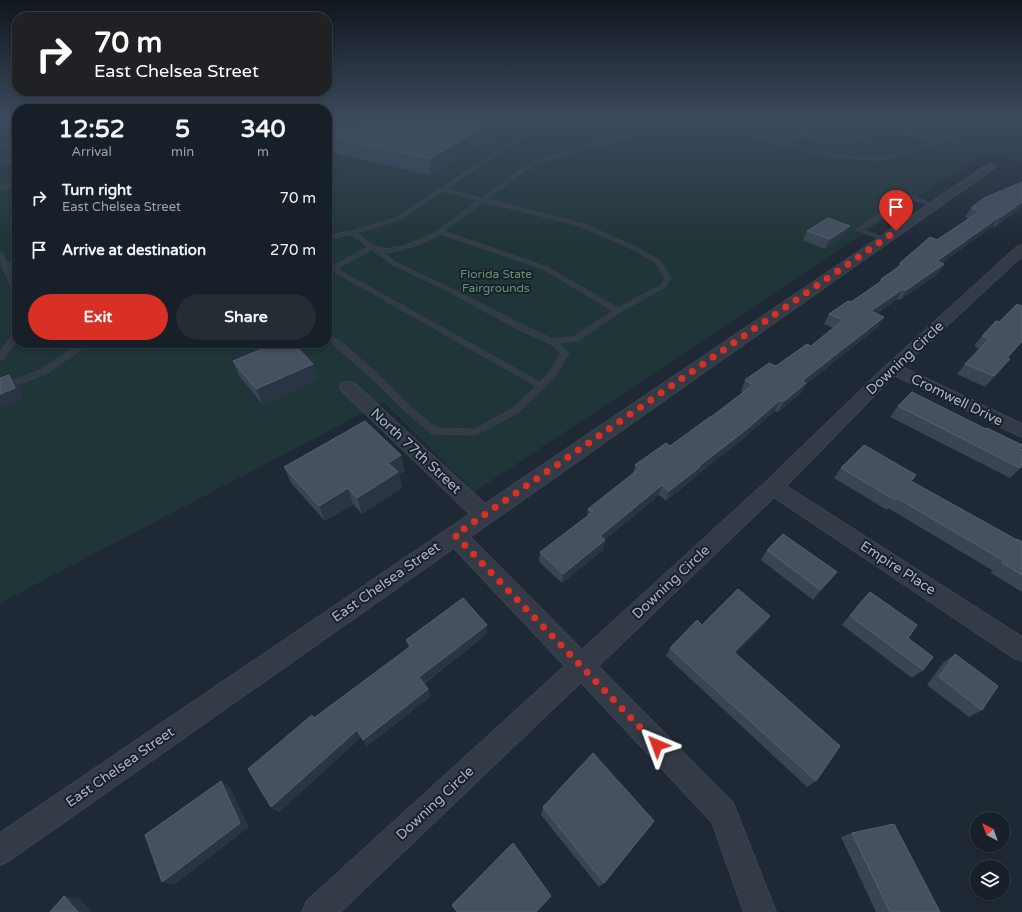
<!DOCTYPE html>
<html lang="en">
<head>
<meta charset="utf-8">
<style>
	:root { --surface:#171f28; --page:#242c34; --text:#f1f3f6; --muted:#9ea2a8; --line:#363d45; --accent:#d93025 }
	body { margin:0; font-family:"Varela Round",sans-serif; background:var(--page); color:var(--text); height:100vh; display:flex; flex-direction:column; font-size:15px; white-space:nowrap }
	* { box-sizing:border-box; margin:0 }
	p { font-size:13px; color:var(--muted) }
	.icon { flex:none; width:22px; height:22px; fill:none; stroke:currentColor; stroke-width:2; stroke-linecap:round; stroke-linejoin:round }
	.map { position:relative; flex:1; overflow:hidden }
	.side { position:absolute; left:12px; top:104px; width:320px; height:244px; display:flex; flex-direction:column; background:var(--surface); border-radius:16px; box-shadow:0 2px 6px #0003,0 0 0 1px var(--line) }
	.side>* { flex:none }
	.banner { position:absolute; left:12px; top:12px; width:320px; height:84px; border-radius:16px; box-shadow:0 2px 6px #0003,0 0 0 1px var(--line); background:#202124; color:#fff; overflow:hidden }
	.needle { width:26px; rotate:319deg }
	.tools { position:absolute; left:970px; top:812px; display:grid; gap:8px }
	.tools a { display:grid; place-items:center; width:40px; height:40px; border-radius:50%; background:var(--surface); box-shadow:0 2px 6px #0003,0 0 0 1px var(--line); font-size:20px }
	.pin { position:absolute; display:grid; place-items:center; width:34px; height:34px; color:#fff; margin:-41px -17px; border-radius:50% 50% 50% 0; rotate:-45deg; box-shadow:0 0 4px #0007 }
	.pin .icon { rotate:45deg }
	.me { position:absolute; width:44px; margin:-22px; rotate:316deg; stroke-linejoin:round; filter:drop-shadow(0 0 3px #0008) }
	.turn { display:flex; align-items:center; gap:14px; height:84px; padding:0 16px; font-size:18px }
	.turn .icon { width:52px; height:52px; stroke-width:2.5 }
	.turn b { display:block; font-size:28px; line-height:34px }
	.eta { display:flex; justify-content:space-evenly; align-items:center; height:68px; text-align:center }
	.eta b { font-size:24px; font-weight:800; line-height:28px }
	.action { display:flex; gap:8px; margin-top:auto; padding:8px 16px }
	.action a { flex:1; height:46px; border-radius:24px; background:var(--accent); color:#fff; font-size:16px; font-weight:800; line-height:46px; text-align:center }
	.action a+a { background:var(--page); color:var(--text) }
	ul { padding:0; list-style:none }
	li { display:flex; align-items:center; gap:12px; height:52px; padding:0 16px }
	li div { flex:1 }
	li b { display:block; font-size:15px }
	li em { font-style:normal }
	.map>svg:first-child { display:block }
	.green { fill:#203537 }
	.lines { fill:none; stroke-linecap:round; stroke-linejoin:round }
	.lane-casing { stroke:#3c4450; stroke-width:1 }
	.street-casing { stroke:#3c4450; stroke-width:2 }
	.lane { fill:#323b46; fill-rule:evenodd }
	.street { fill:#323b46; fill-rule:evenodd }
	.wall { fill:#394555 }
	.shaded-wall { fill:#293544 }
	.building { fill:#455161; stroke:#556171 }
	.route { stroke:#d93025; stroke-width:7; stroke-dasharray:0 12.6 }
	.labels { text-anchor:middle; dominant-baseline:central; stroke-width:4; stroke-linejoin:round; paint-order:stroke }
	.far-park-label { font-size:12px; fill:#64946e; stroke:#18202b }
	.street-label { font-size:14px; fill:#acb5c4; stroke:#18202b }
</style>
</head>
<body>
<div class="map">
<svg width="1022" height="912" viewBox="0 0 1022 912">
	<rect width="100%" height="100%" fill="#1f2936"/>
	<!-- green -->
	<polygon class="green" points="0,118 17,118 17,343 327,343 327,118 1022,118 1022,163 986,153 474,492 384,402 0,603"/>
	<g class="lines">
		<!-- lane casing -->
		<g class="lane-casing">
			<g id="lane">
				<path d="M 547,118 L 551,118 L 446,189 L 482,198 L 524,167 L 543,158 L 621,136 L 631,131 L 634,126 L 627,118 L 631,118 L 638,126 L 635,133 L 625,138 L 547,160 L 528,169 L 487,199 L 584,224 L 636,247 L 660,261 L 671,278 L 665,287 L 620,312 L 578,341 L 558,343 L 569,353 L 555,377 L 518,413 L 476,435 L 434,434 L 431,433 L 407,413 L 377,383 L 327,339 L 327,333 L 345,345 L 383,379 L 413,409 L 436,428 L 475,429 L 512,409 L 536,386 L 333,271 L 327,274 L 328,269 L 327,264 L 333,266 L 368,247 L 352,235 L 327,239 L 327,235 L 352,231 L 395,218 ZM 443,191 L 479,200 L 433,234 L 403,246 L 387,249 L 374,246 L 357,233 L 399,220 ZM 484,202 L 580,226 L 632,249 L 656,263 L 665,278 L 661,285 L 618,308 L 547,267 L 444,231 ZM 440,234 L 543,269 L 613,311 L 573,337 L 553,339 L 525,326 L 452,289 L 397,263 L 382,252 C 395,255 429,242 440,234 ZM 372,250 L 393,265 L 448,291 L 519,330 L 549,343 L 561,353 L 549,373 L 540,382 L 337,269 Z"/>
				<path d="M 700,118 L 705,118 L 758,135 L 799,118 L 804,118 L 762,136 L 778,141 L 832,118 L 837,118 L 803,134 C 813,136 823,140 833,141 C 850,143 866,133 881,126 L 854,118 L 877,123 L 887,118 L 892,118 L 881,124 L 907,131 L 934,118 L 939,118 L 911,132 L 939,140 L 995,118 L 1000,118 L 916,151 L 886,159 L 878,160 L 843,158 L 803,151 L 760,138 ZM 885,128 L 935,142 C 919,148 901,155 884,157 C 852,160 814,151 783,142 L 799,135 L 828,143 L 844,144 L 858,140 Z"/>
				<polygon points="17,142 17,144 0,148 0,146"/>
				<polygon points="17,159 17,161 0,165 0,163"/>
				<polygon points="17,182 17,186 0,190 0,186"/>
				<polygon points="908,196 912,196 937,205 934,207 911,199 863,230 886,238 886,240 882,240 856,230"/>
				<path d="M 0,252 L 3,254 L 7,263 L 17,260 L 17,264 L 9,267 L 17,285 L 17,295 L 14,293 C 8,280 0,267 0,252 Z"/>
				<polygon points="14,333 17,333 17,340 3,360 0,360 0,353"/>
				<polygon points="81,343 90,343 46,374 0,391 0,385 40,370"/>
			</g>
		</g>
		<!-- street casing -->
		<g class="street-casing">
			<polygon id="street" points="991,163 994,164 996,166 994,168 470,537 582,650 766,482 887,365 1018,246 1022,245 1022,256 902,367 1022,424 1022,437 894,375 786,486 1022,637 1022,661 1014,658 774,497 598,666 733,803 776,912 744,912 712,822 581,682 340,912 302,912 307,901 565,666 454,548 10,860 0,865 0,833 470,514 342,391 340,387 342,383 348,382 354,383 485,504 988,164"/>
		</g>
		<!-- lane -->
		<use href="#lane" class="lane"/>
		<!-- street -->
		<use href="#street" class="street"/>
	</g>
	<!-- wall -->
	<g class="wall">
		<polygon points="327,118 524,118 431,176 331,152 330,146 327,147"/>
		<polygon points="1022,182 1022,207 995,227 993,226 942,263 944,264 938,274 900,300 897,299 877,314 884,317 878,327 805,385 801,393 778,412 775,411 742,440 697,475 696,477 666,501 659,495 605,540 603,550 562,583 539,562 540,552 587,516 588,509 633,474 635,465 670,446 711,417 743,392 741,391 745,380 776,366 811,346 833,328 824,324 829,314 851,302 879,283 881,279 896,269 900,263 969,219 965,217 971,208"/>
		<polygon points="807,231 846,235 825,249 803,240"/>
		<polygon points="1022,306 1022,342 1007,358 1001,370 985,387 957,374 965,364 980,349 974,346 982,336"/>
		<polygon points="233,361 313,364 318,379 263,405 240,377"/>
		<polygon points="898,406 1020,449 1020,468 1010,478 890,417"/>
		<polygon points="284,467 405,471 399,474 402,488 362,514 353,504 325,521 291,483"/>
		<polygon points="841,468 911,481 1016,540 1017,539 1022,542 1022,592 991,573 992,570 888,508 887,510 834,478"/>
		<polygon points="767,550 829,582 813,600 761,560"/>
		<polygon points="870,592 908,638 923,670 912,678 842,625 861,601"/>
		<polygon points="770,616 764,625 735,654 816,781 807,787 666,656 670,648 702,625"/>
		<polygon points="487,625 487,634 424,684 428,689 430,697 367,746 361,737 279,812 271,807 314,718 409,648 406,640"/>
		<polygon points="955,654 982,710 969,717 927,685 943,663"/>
		<polygon points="543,807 604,883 599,887 541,815"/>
		<polygon points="852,833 940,912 876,912 841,837"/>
	</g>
	<!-- shaded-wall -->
	<g class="shaded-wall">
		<polygon points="346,118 387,118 327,136 330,146 327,147 327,130"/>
		<polygon points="499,118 524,118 431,176 429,159"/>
		<polygon points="1022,202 1022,207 995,227 1001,217"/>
		<polygon points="999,217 993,226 931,271 937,261"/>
		<polygon points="850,226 846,235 825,249 830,239"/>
		<polygon points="944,264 938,274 900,300 906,290"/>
		<polygon points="903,289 897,299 866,322 871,311"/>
		<polygon points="884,317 878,327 805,385 801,393 778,412 783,402 802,381"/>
		<polygon points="1022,341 1022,342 998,368 1007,358"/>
		<polygon points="1010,359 1001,370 985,387 994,376"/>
		<polygon points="313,364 318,379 263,405 256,389"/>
		<polygon points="9,375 18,386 24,398 0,409 0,394"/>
		<polygon points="780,400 775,411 742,440 697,475 696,477 666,501 669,491 699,466"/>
		<polygon points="401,455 405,471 399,474 402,488 362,514 357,498 388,463"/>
		<polygon points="662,485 659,495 605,540 603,550 562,583 563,574 600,536"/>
		<polygon points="348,488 353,504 325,521 319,506"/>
		<polygon points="837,572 829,582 813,600 820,590"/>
		<polygon points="770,616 764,625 728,660 734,652"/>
		<polygon points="487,625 487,634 422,685 419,677"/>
		<polygon points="428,689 430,697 367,746 363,740"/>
		<polygon points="357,730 362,737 279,812 271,807"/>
		<polygon points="221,781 230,787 249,827 174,885 162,882"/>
		<polygon points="64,896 80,899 92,912 78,912"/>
		<polygon points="551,896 537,912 536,912"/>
	</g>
	<!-- building -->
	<g class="building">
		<polygon points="327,118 353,118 327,130"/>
		<polygon points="365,118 499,118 429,159 327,136"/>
		<polygon points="1022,182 1022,202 1001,217 999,217 937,261 944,264 906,290 903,289 871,311 884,317 802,381 806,383 783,402 780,400 747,429 699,466 700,467 669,491 662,485 600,536 605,540 563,574 540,552 593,512 588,509 640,468 635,465 666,443 670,446 710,417 711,417 753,385 745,380 769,363 776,366 807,344 811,346 843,320 829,314 848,301 851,302 883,280 881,279 903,264 900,263 930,237 937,240 980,211 971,208 984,198"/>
		<polygon points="828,218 850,226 830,239 807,231"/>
		<polygon points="1017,304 1022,306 1022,341 1007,358 1010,359 994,376 965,364 989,339 982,336 996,321 999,322"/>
		<polygon points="277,343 293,343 313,364 256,389 233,361"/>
		<polygon points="9,375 15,388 0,394 0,378"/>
		<polygon points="912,392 986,429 987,428 1022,445 1020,449 1022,450 1022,466 1020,468 898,406"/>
		<polygon points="365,421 401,455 388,463 398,472 357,498 348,488 319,506 284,467"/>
		<polygon points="864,445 916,475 911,481 1017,540 1017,539 1022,542 1022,575 1002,563 1004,561 897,498 895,500 841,468"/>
		<polygon points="783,534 837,572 820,590 767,550"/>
		<polygon points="738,589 770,616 734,652 840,746 816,781 670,648 697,620 702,625"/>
		<polygon points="870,592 917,625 908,638 933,657 923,670 850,616"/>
		<polygon points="463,598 487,625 419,677 428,689 363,740 357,730 271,807 248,769 312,715 314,718 411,646 406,640"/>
		<polygon points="955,654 998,686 982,710 939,677"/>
		<polygon points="593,753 654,821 604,883 543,807"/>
		<polygon points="221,781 240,823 162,882 145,835"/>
		<polygon points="894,824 940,912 890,912 852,833"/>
		<polygon points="513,843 551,896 536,912 457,912 452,905"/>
		<polygon points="64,896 78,912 50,912"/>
	</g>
	<!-- sky -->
	<linearGradient id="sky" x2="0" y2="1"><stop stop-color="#11171e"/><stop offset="0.48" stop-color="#3c495d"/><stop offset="1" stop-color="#3c495d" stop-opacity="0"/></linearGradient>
	<rect width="1022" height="245" fill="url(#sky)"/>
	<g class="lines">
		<!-- route -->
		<polyline class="route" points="657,745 455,535 896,231"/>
	</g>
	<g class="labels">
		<!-- far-park labels -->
		<g class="far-park-label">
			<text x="496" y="274">Florida State<tspan x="496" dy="14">Fairgrounds</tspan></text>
		</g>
		<!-- street labels -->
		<g class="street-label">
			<text transform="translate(905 358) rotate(-43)">Downing Circle</text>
			<text transform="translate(957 400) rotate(26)">Cromwell Drive</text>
			<text transform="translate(416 451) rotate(43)">North 77th Street</text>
			<text transform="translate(898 568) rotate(33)">Empire Place</text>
			<text transform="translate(386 582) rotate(-35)">East Chelsea Street</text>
			<text transform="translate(671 582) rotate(-43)">Downing Circle</text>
			<text transform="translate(120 767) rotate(-35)">East Chelsea Street</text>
			<text transform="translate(435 803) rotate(-43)">Downing Circle</text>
		</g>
	</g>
</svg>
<div class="tools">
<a><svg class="needle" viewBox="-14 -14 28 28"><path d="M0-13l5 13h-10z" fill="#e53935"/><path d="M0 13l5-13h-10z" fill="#9ea2a8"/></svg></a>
<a><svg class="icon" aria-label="layers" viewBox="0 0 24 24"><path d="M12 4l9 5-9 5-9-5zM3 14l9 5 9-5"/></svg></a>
</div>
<div class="pin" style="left:896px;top:231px;background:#d93025"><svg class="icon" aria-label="arrive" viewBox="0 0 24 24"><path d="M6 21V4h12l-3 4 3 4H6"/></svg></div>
<svg class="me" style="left:657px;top:745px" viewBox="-20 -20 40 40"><path d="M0-17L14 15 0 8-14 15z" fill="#d93025" stroke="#fff" stroke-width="4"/></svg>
<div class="banner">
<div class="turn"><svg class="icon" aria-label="right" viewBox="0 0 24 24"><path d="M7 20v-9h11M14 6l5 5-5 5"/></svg><div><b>70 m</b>East Chelsea Street</div></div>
</div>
<section class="side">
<div class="eta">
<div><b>12:52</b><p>Arrival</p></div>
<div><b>5</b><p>min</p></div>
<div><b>340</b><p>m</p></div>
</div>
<ul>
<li><svg class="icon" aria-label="right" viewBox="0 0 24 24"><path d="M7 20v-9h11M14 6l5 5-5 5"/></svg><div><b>Turn right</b><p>East Chelsea Street</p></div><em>70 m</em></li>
<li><svg class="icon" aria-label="arrive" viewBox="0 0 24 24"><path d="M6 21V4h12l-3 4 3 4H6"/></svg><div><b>Arrive at destination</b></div><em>270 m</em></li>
</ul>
<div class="action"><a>Exit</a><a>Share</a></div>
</section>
</div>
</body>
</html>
